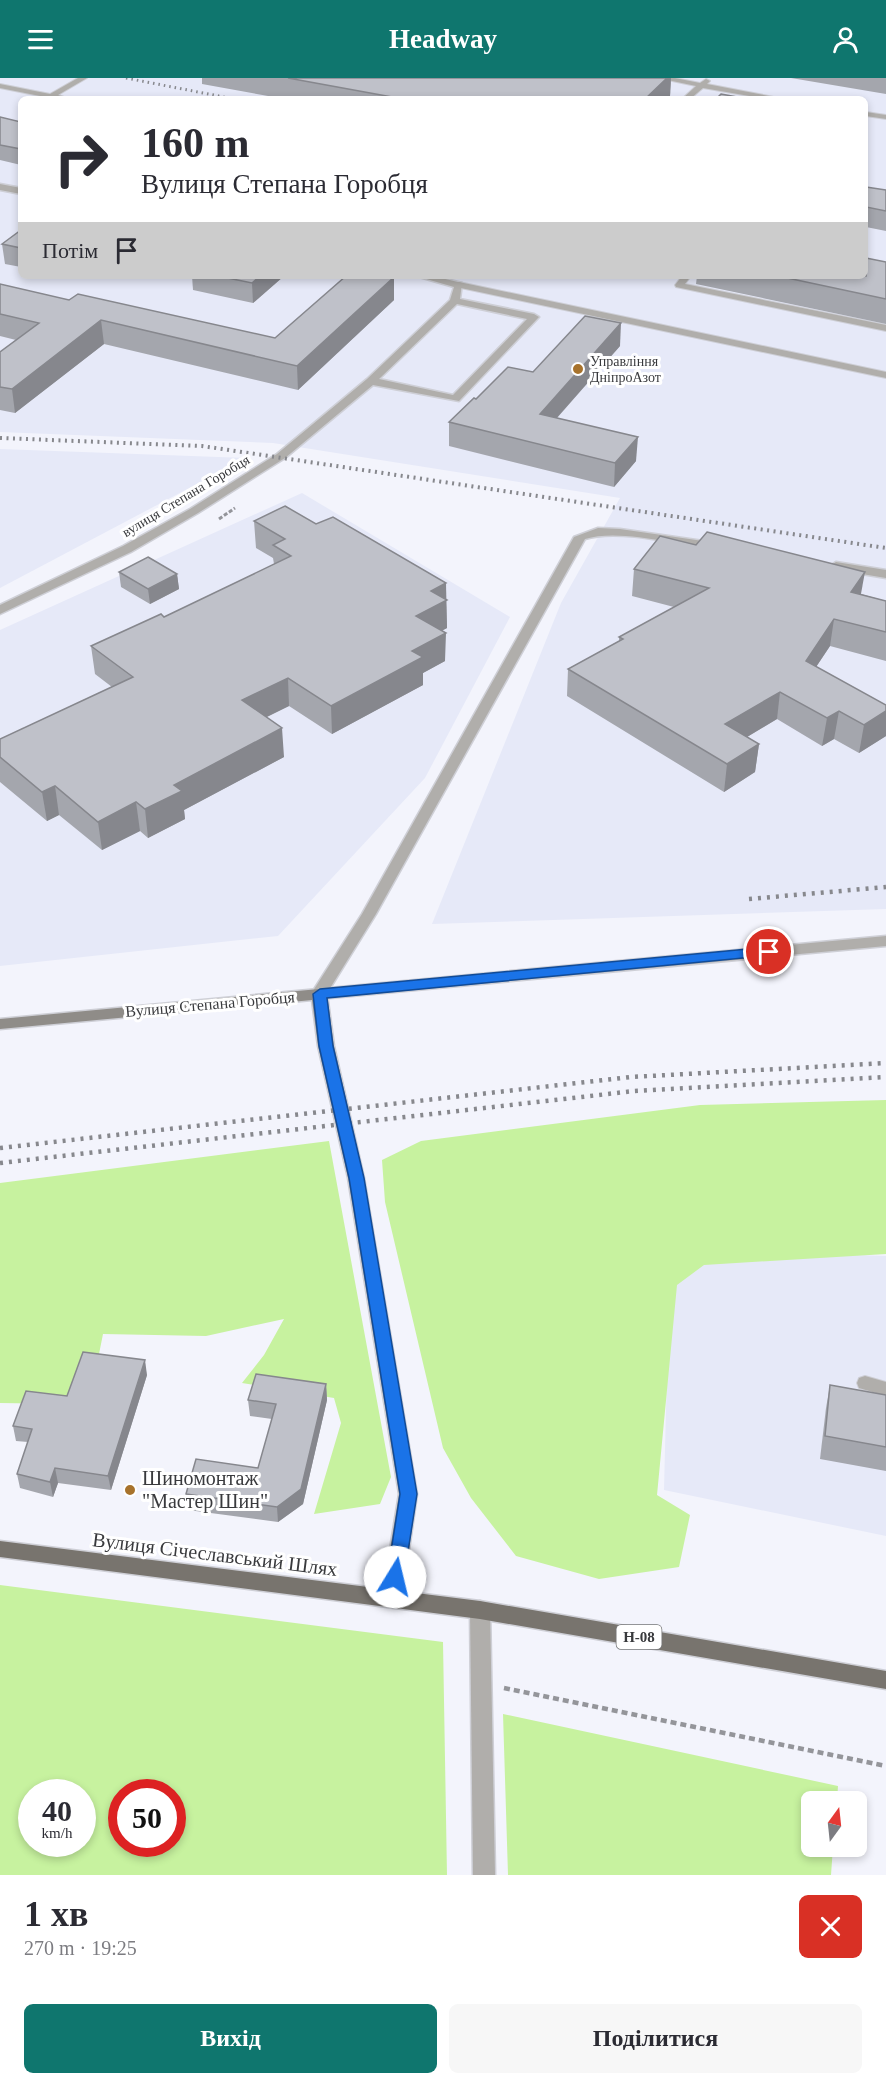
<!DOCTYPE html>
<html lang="uk">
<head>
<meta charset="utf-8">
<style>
	:root { --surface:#fff; --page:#f7f7f7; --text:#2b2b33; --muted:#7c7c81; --accent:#0f766e }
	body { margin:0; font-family:Georgia,serif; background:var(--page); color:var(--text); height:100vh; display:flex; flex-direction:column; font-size:22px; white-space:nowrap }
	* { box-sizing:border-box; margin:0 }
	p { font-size:20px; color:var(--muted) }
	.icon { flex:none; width:33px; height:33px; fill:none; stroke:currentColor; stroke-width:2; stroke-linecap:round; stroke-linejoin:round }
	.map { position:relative; height:1797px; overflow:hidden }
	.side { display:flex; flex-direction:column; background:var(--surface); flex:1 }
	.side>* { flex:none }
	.hud { position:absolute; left:18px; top:18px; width:850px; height:183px; border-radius:9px; box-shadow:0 3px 9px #0003; background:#fff; color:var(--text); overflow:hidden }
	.needle { width:39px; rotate:15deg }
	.buttons { position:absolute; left:801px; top:1713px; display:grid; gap:12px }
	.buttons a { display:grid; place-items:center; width:66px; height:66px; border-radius:9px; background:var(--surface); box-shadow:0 3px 9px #0003; font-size:30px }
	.speed { position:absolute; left:18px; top:1701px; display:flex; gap:12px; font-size:30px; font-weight:700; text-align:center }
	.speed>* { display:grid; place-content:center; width:78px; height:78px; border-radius:50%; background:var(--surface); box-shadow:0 3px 9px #0003; line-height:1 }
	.speed small { font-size:15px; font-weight:400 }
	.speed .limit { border:9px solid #d22; background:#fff; color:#111 }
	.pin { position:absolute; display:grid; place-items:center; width:51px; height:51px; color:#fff; margin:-26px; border:3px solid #fff; border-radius:50%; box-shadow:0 2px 6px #0007 }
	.me { position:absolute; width:66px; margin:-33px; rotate:9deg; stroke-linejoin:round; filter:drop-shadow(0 0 4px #0008) }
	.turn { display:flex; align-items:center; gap:21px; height:126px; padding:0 24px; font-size:27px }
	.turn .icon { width:78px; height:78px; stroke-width:2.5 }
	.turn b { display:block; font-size:42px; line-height:51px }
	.then { display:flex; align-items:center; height:57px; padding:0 24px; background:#0003; gap:12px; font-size:22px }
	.round { display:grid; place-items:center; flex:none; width:63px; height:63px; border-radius:9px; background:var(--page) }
	.summary { display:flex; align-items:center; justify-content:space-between; height:102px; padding:0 24px }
	h1 { font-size:36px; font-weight:700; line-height:45px }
	.primary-button { display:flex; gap:12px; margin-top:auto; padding:12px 24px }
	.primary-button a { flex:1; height:69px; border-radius:9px; background:var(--accent); color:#fff; font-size:24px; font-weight:700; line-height:69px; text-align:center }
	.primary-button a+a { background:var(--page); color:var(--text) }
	header { display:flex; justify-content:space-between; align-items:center; height:78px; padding:0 24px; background:var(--accent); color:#fff; font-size:27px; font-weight:700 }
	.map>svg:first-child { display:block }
	.built { fill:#e6e9f8; fill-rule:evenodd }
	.green { fill:#c7f29f; fill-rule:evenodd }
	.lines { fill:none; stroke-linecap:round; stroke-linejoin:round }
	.service-casing { stroke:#cecfd6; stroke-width:2 }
	.minor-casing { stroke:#cecfd6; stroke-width:3 }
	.tertiary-casing { stroke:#cecfd6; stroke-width:3 }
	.secondary-casing { stroke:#cecfd6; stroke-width:3 }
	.primary-casing { stroke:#cecfd6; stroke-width:3 }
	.path-far1 { stroke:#94959a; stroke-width:3; stroke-dasharray:4 2; stroke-linecap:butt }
	.path { stroke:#94959a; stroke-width:4.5; stroke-dasharray:6 4; stroke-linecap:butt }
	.service { fill:#b0aeab; fill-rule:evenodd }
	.minor { fill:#b0aeab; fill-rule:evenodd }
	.tertiary { fill:#b0aeab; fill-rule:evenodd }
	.secondary { fill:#8f8c88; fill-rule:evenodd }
	.primary { fill:#78746e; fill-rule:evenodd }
	.rail-far2 { stroke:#87888d; stroke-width:3; stroke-dasharray:1.5 4; stroke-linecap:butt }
	.rail-far1 { stroke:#87888d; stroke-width:4; stroke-dasharray:2 4.5; stroke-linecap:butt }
	.rail { stroke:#87888d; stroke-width:4.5; stroke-dasharray:3 6; stroke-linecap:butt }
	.wall { fill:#a4a6ad }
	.shaded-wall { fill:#86878d }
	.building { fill:#bfc1c9; stroke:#86878d; stroke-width:1.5 }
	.route { fill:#1a73e8; stroke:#114b97; stroke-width:1.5 }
	.poi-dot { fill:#a7722c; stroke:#fff; stroke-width:2 }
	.labels { text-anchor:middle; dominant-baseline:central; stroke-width:6; stroke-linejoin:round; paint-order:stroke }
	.far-poi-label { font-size:14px; fill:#393a3d; stroke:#fff; text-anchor:start }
	.far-street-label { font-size:14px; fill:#393a3d; stroke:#fff }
	.shield { fill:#fff; stroke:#747577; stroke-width:1.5 }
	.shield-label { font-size:15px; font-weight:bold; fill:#393a3d }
	.street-label { font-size:16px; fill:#393a3d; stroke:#fff }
	.near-poi-label { font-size:20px; fill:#393a3d; stroke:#fff; text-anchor:start }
	.near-street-label { font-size:20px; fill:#393a3d; stroke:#fff }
</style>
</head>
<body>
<header><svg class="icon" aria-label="menu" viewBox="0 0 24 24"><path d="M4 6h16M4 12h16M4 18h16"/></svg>Headway<svg class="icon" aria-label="person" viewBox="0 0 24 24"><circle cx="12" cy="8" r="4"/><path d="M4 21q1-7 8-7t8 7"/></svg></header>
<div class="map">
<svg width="886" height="1797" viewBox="0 0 886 1797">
	<rect width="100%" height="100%" fill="#f3f4fc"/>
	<!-- built -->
	<g class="built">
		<path d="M 0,0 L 886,0 L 886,831 L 432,846 L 561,525 L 620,420 L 273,365 L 0,354 ZM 21,21 L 866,21 L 866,198 L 21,198 Z"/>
		<polygon points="0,371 246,380 0,510"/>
		<polygon points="302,415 510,539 425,700 278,858 0,888 0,552"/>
		<polygon points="670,1171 886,1178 886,1458 664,1412"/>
	</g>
	<!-- green -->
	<g class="green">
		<polygon points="886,1022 886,1176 704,1187 677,1207 657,1417 690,1437 679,1489 599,1501 516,1478 471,1420 443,1370 385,1124 382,1082 421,1063 700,1027"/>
		<polygon points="329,1063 391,1399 380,1426 314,1436 341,1345 334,1320 242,1305 264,1277 284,1241 206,1258 103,1256 97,1286 66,1326 0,1325 0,1105"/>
		<path d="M 0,1507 L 443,1564 L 447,1797 L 0,1797 ZM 82,1714 L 82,1766 L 32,1766 L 32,1714 ZM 122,1714 L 172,1714 L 172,1766 L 122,1766 Z"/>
		<polygon points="503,1636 838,1708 837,1723 812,1724 812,1768 833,1769 831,1797 508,1797"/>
	</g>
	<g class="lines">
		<!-- service casing -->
		<g class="service-casing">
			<g id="service">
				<polygon points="78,0 87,0 58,17 70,21 55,21 0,10 0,6 50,16"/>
				<polygon points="658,0 675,0 700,5 706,1 710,3 707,6 784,21 767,21 703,10 690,21 682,21 696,8"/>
				<polygon points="866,34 886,37 886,41 866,38"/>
				<polygon points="682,198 691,198 685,206 886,247 886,253 676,209 675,207"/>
				<polygon points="459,204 886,294 886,300 456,209 456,205"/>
				<polygon points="865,1298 886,1304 886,1318 859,1310 857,1305 859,1300"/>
			</g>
		</g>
		<!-- minor casing -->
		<g class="minor-casing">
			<g id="minor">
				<polygon points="0,106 21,110 21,116 0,112"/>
				<path d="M 416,198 L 433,198 L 462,205 L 460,221 L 534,236 L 539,239 L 459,323 L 373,307 L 285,380 L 198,435 L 131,474 L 0,536 L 0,527 L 123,468 L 190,431 L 277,376 L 367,301 L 450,222 L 454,209 ZM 457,226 L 527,241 L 453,317 L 379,301 Z"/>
				<path d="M 598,450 L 620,451 L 717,465 L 723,469 L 717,473 C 680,467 619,450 585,461 L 376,836 L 324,920 L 314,920 L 311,916 L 362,836 L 574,459 Z"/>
				<polygon points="836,484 886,492 886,500 832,491 830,488"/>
				<polygon points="480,1523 487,1526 490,1532 495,1797 473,1797 470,1532 473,1526"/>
			</g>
		</g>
		<!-- tertiary casing -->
		<g class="tertiary-casing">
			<polygon id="tertiary" points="886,858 886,868 319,921 311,916 319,911"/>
		</g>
		<!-- secondary casing -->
		<g class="secondary-casing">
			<polygon id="secondary" points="319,911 327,916 334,968 364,1100 417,1416 402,1520 399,1526 392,1529 385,1526 382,1520 399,1416 348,1100 318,968 312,922 0,951 0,941"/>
		</g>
		<!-- primary casing -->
		<g class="primary-casing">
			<polygon id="primary" points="0,1463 480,1523 886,1593 886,1611 480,1541 0,1479"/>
		</g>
		<!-- path-far1 -->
		<polyline class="path-far1" points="219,441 235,430"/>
		<!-- path -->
		<polyline class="path" points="504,1610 886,1688"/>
		<!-- service -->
		<use href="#service" class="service"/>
		<!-- minor -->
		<use href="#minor" class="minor"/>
		<!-- tertiary -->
		<use href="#tertiary" class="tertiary"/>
		<!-- secondary -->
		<use href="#secondary" class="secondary"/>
		<!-- primary -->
		<use href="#primary" class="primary"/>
		<!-- rail-far2 -->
		<polyline class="rail-far2" points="126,0 234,21"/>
		<!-- rail-far1 -->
		<polyline class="rail-far1" points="0,360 202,368 886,470"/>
		<!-- rail -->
		<g class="rail">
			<polyline points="749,821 886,809"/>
			<polyline points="0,1070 631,999 886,985"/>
			<polyline points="0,1085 634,1013 886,999"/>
		</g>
	</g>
	<!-- wall -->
	<g class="wall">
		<polygon points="202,0 671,0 670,18 667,21 285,21 202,6"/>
		<polygon points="791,0 886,0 886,16"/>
		<polygon points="0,39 21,44 21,87 0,82"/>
		<polygon points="866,109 886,112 886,153 866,149"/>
		<polygon points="21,152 21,189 5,186 2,166"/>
		<polygon points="886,184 886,246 696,206 697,198 866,198"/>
		<polygon points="192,198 284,198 253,225 193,212"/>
		<polygon points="394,199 394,222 298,312 104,266 15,335 0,332 0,274 16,262 0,258 0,206 69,222 275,260"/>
		<polygon points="620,268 557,340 636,383 614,409 449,368 449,344 533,294"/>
		<polygon points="254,443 446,521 447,550 441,553 445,583 423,595 423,607 332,656 289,628 267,639 284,679 184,732 185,741 148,760 140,753 102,772 59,737 47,743 0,704 0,661 112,609 95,596 91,568 164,539 274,486 273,480 256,470"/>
		<polygon points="634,491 861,516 886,523 886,583 830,568 816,589 886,658 859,675 834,661 822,668 777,641 747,659 759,666 755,694 724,714 567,618 568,591 619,563 619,559 674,529 632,518"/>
		<polygon points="119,494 177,496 179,511 150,526 121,509"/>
		<polygon points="147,1297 111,1412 58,1405 53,1419 20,1410 17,1396 28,1364 16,1363 13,1348 67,1318"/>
		<polygon points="326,1306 327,1322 303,1426 278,1444 188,1432 186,1416 258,1390 272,1341 250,1338 248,1322"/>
		<polygon points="830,1307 886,1317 886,1393 820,1381 826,1330"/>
	</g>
	<!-- shaded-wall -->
	<g class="shaded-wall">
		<polygon points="667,0 671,0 670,18 667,21 645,21"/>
		<polygon points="260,198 284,198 253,225 252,205"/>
		<polygon points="394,199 394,222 298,312 297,288"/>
		<polygon points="101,242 104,266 15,335 12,311"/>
		<polygon points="621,245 620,268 539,360 540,336"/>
		<polygon points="638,359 636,383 614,409 615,385"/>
		<polygon points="865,494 860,521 851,514"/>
		<polygon points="177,496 179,511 150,526 148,511"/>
		<polygon points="446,505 447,550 417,566 416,538 431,513"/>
		<polygon points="834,541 830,568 802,610 806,583"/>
		<polygon points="446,555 445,583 423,595 423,607 332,656 331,628 412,573"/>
		<polygon points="288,600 289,628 244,650 242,622"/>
		<polygon points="780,614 777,641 722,674 725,646"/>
		<polygon points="839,633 834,661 822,668 827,640"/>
		<polygon points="886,633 886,658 859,675 864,647"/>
		<polygon points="282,650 284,679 184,732 185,741 148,760 145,731 174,707"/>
		<polygon points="759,666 755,694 724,714 727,686"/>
		<polygon points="55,708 59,737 47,743 42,714"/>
		<polygon points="136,724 140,753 102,772 98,744"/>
		<polygon points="145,1282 147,1297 111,1412 108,1398"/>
		<polygon points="326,1306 327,1322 303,1426 278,1444 277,1429"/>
		<polygon points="55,1390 58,1405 53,1419 50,1404"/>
	</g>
	<!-- building -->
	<g class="building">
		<polygon points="288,0 667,0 645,21 403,21"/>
		<polygon points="721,16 748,21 716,21"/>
		<polygon points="0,39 21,44 21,71 0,67"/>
		<polygon points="866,109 886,112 886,133 866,129"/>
		<polygon points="21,152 21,170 2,166"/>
		<polygon points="866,180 886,184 886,221 778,198 866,198"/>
		<polygon points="218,198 260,198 252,205"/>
		<polygon points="346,198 388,198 394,199 297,288 101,242 12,311 0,309 0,274 39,245 0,236 0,206 69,222 78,216 275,260"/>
		<polygon points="585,238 621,245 540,336 638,359 615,385 449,344 474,320 476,321 508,289 533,294"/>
		<polygon points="285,428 316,446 333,439 446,505 431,513 447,522 416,538 446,555 412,573 423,579 331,628 288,600 242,622 282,650 174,707 182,713 145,731 136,724 98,744 55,708 42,714 0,679 0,661 133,599 91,568 161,536 164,539 291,478 273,467 285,461 254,443"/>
		<polygon points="707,454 865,494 851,514 886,523 886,554 834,541 806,583 886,627 886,633 864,647 839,633 827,640 780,614 725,646 759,666 727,686 568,591 623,561 619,559 709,510 634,491 660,458 696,467"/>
		<polygon points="148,479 177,496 148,511 119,494"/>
		<polygon points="83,1274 145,1282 108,1398 55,1390 50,1404 17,1396 32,1351 13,1348 26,1313 67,1318"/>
		<polygon points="256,1296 326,1306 301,1411 277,1429 186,1416 196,1381 258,1390 276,1326 248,1322"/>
		<polygon points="830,1307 886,1317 886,1369 825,1358"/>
	</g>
	<!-- route -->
	<polygon class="route" points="769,869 776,874 774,877 327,920 333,968 364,1100 417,1416 404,1499 402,1505 395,1507 389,1505 387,1499 400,1416 349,1100 319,968 313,916 320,911"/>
	<!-- markers -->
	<g class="poi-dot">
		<circle cx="578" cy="291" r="6"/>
		<circle cx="130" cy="1412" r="6"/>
	</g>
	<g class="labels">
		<!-- far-poi labels -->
		<g class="far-poi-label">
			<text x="590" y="283">Управління<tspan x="590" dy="16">ДніпроАзот</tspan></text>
		</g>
		<!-- far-street labels -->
		<g class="far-street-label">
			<text transform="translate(186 418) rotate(-31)">вулиця Степана Горобця</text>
		</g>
		<!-- shield labels -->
		<rect class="shield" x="616.5" y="1547" width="45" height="24" rx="4.5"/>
		<g class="shield-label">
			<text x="639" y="1559">Н-08</text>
		</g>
		<!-- street labels -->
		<g class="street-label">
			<text transform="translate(210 926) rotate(-5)">Вулиця Степана Горобця</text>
		</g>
		<!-- near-poi labels -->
		<g class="near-poi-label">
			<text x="142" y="1400">Шиномонтаж<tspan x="142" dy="23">"Мастер Шин"</tspan></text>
		</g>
		<!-- near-street labels -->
		<g class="near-street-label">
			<text transform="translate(215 1476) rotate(7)">Вулиця Січеславський Шлях</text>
		</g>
	</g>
</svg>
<div class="buttons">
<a><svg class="needle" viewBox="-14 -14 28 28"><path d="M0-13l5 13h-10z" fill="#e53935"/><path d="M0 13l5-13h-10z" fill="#7c7c81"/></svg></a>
</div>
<div class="speed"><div>40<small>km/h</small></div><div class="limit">50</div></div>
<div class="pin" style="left:769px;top:874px;background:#d93025"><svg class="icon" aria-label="arrive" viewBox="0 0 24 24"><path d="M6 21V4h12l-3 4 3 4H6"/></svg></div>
<svg class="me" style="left:395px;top:1499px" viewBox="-20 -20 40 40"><circle r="19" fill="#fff"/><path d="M0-13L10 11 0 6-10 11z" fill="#1a73e8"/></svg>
<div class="hud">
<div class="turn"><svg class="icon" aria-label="right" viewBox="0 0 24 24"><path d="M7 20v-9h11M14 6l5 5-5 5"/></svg><div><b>160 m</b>Вулиця Степана Горобця</div></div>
<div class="then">Потім<svg class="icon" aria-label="arrive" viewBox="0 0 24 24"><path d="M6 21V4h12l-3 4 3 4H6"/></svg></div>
</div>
</div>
<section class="side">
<div class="summary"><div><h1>1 хв</h1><p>270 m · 19:25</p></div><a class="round" style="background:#d93025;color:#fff"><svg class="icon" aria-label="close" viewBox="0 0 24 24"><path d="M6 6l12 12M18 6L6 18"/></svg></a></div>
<div class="primary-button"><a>Вихід</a><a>Поділитися</a></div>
</section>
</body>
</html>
